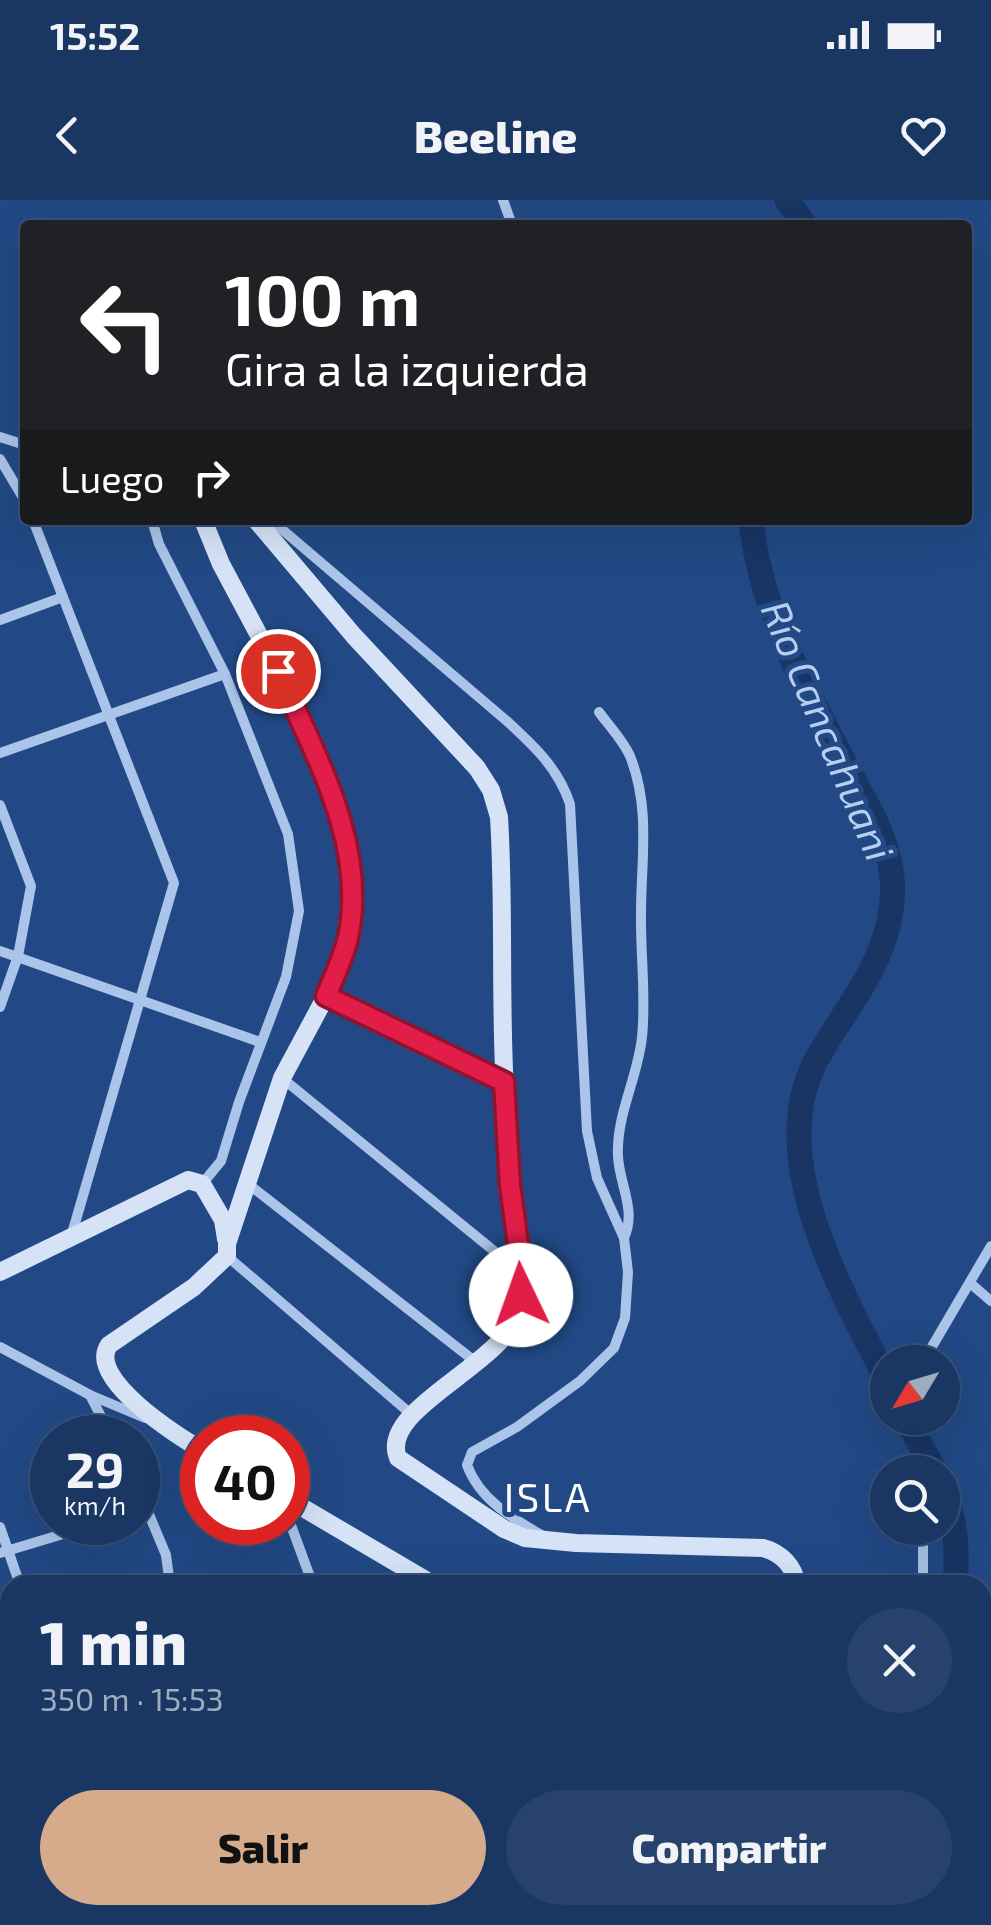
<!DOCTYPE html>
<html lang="es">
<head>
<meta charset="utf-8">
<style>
	:root { --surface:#1a3764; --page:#27426d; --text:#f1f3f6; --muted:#9facbf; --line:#385178; --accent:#d6ab8b }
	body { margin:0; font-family:"Exo 2",sans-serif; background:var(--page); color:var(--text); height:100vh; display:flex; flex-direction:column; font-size:38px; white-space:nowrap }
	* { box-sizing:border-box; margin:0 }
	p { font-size:32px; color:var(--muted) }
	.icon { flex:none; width:55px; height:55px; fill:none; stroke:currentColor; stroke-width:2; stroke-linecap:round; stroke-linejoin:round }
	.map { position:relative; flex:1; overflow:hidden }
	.details { position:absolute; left:0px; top:1375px; width:992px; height:350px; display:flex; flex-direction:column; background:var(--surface); border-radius:30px 30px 0 0; box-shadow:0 10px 40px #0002,0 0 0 2px var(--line) }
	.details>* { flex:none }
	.hud { position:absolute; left:20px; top:20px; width:952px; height:305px; border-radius:10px; box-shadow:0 10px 40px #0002,0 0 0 2px var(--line); background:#202124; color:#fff; overflow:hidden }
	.needle { width:65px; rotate:232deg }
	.fabs { position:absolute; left:870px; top:1145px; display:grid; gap:20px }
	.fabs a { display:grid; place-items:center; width:90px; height:90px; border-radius:50%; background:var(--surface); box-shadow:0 10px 40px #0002,0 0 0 2px var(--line); font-size:50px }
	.speed { position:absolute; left:30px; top:1215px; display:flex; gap:20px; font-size:50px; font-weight:700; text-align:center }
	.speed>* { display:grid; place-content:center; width:130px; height:130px; border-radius:50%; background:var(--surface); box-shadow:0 10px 40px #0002,0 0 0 2px var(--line); line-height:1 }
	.speed small { font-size:25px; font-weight:400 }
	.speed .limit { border:15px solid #d22; background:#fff; color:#111 }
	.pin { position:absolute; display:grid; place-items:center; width:85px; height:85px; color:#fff; margin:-42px; border:5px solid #fff; border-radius:50%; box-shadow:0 2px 10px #0007 }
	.me { position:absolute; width:110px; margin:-55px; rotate:357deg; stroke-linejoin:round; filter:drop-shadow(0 0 8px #0008) }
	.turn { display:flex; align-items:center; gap:35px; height:210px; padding:0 40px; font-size:45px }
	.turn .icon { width:130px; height:130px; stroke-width:2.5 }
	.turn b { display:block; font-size:70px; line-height:85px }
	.then { display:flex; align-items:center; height:95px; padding:0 40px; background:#0003; gap:20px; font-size:38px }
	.round { display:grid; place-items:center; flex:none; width:105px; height:105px; border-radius:52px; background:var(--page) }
	.overview { display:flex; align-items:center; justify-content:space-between; height:170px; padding:0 40px }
	h1 { font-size:60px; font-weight:800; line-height:75px }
	.action { display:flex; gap:20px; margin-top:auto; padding:20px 40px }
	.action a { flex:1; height:115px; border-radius:60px; background:var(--accent); color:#111; font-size:40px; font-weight:800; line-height:115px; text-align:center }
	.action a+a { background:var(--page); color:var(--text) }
	.status { display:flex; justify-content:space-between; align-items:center; height:70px; padding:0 50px; background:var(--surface); direction:ltr }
	.status svg { height:28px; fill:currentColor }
	header { display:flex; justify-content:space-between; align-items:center; height:130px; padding:0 40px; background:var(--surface); font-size:45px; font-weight:800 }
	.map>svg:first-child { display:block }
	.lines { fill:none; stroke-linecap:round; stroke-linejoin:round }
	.river { stroke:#183564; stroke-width:25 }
	.street { stroke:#abc4e9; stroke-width:10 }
	.secondary { stroke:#d6e3f7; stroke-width:18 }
	.primary { stroke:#eef3fe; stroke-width:18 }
	.route-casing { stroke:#92132f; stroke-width:25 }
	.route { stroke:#e11d48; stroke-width:18 }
	.labels { text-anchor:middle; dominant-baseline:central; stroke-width:10; stroke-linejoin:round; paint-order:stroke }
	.water-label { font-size:40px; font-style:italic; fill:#b7cef0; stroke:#224985 }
	.neighbourhood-label { font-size:40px; letter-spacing:2.5px; fill:#fff; stroke:#224985 }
</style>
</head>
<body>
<div class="status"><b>15:52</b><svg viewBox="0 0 49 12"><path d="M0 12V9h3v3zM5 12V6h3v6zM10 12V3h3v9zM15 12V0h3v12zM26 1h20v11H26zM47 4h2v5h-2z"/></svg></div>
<header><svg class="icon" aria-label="back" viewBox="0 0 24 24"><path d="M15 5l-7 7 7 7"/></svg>Beeline<svg class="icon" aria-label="heart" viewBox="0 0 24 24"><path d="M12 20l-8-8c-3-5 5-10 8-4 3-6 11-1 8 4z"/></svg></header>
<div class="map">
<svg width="991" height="1725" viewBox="0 0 991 1725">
	<rect width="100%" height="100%" fill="#224985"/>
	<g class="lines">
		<!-- river -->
		<g class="river">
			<polyline points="787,0 805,25"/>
			<path d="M 751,320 C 759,407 806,489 846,566 C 865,601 888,637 892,677 C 898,749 852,798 819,855 C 761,954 842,1092 888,1182"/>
			<polyline points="905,1218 936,1272"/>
			<path d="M 942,1285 C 956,1322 958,1346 955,1385"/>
		</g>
		<!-- street -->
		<g class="street">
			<polyline points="503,0 512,25"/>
			<polyline points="0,237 25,245"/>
			<polyline points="0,259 25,301"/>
			<polyline points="33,320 174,683 71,1037"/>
			<polyline points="152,320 159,344 225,474 288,634 299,711 286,777 239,902 221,961 202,984"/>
			<path d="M 271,320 L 508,522 C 535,547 558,568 570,604 L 587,931 L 597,978 L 624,1038 L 628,1072 L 625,1118 L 614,1148 L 580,1181 L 517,1227 L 472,1252 L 467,1265 C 480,1300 512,1318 543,1336"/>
			<polyline points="0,420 63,397"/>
			<path d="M 599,512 C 609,526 623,540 630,556 C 652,611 640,665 641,722 C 641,759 646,800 642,837 C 638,877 616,915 618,956 C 619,984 637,1010 624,1038"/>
			<polyline points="0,553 225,474"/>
			<polyline points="0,605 31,686 18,756 0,807"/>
			<polyline points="0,751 260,842"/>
			<polyline points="326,796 504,883"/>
			<polyline points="282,878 521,1073"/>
			<polyline points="247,983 477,1163"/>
			<polyline points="227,1056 412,1215"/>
			<polyline points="970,1083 991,1101"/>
			<polyline points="0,1147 90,1195 145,1218"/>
			<polyline points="923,1162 991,1046"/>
			<polyline points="90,1195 112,1238"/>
			<polyline points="138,1288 166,1355 170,1385"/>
			<polyline points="288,1317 313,1385"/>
			<polyline points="0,1327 20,1385"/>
			<polyline points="0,1353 103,1322"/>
			<polyline points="923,1385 923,1328"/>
			<polyline points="0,1478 10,1473"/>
			<polyline points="0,1619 10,1617"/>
		</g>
		<!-- secondary -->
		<g class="secondary">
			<path d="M 256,320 L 354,436 L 477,568 L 491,590 L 499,617 C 505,714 499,811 506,908 C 507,933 508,959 510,984 C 514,1025 526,1065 520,1106 C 512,1163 377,1207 398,1258 L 504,1329 L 525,1338 L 576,1343 L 763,1348 C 781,1353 794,1366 797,1385"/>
			<polyline points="0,1072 188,980 202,984 223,1020 226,1039"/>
			<path d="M 202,1250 C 177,1236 86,1178 109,1145 L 194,1087 L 227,1056 L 227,1044 L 282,878 L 326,796 L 344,753 L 350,721 L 352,680 L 342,627 L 317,560 L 278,471 L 221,364 L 203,320"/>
			<polyline points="288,1299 434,1385"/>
			<polyline points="0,1690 10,1692"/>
			<polyline points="846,1715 868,1725"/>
			<polyline points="479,1725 486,1715"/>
			<polyline points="650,1725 744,1715"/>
		</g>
		<!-- primary -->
		<g class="primary">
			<polyline points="982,1656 991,1648"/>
			<polyline points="982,1708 991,1720"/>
		</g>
	</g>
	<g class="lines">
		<!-- route casing -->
		<g class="route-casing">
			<path id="route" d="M 278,471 C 314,554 368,644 348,738 C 343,758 334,777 326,796 L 504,882 L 510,985 L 522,1074 L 521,1095"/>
		</g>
		<!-- route -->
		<use href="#route" class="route"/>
	</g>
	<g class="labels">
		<!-- water labels -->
		<g class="water-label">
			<text transform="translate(829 530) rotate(67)">Río Cancahuani</text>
		</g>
		<!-- neighbourhood labels -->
		<g class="neighbourhood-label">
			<text x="548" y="1296">ISLA</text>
		</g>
	</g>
</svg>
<div class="fabs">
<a><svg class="needle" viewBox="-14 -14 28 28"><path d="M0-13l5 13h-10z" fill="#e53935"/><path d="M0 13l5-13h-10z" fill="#9facbf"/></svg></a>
<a><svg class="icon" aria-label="search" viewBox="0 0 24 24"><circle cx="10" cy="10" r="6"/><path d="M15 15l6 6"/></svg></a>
</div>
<div class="speed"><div>29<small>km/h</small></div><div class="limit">40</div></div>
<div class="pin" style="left:278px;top:471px;background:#d93025"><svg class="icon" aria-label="arrive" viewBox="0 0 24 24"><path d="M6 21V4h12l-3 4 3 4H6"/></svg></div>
<svg class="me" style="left:521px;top:1095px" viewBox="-20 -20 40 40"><circle r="19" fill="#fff"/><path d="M0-13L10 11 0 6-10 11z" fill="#e11d48"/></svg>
<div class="hud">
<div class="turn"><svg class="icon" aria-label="left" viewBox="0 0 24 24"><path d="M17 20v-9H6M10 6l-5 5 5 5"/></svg><div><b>100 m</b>Gira a la izquierda</div></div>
<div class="then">Luego<svg class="icon" aria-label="right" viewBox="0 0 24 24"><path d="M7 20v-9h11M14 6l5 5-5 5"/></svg></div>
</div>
<section class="details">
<div class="overview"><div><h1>1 min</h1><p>350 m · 15:53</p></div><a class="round"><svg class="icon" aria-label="close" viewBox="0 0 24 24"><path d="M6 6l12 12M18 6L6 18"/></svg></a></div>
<div class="action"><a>Salir</a><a>Compartir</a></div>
</section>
</div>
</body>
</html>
